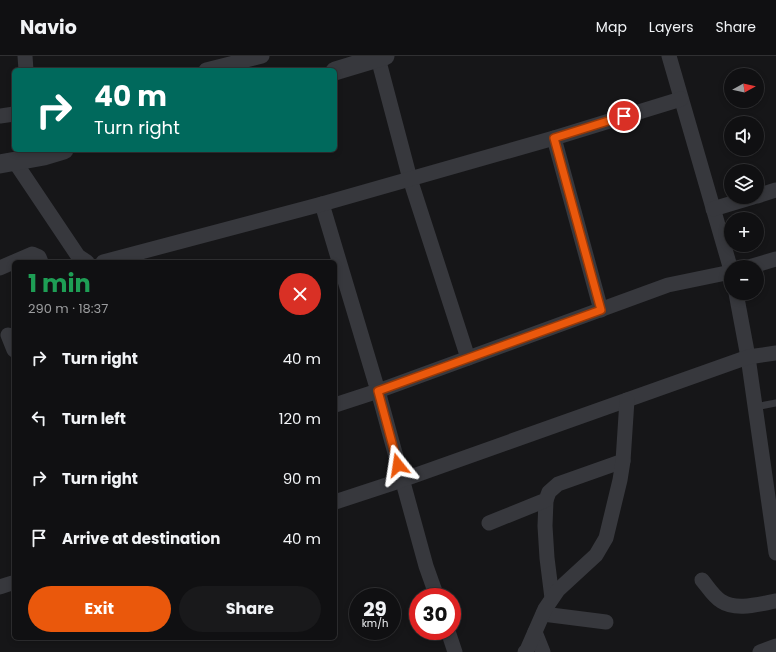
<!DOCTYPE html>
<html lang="en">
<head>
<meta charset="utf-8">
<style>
	:root { --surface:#101012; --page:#19191b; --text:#f1f3f6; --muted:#9c9d9f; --line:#303032; --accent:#ea580c }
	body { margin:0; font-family:Poppins,sans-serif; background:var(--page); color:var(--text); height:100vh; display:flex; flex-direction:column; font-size:15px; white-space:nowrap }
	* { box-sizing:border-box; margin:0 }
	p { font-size:13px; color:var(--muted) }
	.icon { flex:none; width:22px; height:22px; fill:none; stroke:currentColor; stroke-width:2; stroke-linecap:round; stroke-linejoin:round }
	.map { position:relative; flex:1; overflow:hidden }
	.panel { position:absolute; left:12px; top:204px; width:325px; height:380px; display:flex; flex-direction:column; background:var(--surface); border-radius:6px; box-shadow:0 2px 6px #0003,0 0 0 1px var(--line) }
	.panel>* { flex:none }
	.guide { position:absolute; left:12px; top:12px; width:325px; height:84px; border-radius:6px; box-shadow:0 2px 6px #0003,0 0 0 1px var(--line); background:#00695c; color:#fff; overflow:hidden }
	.needle { width:26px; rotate:82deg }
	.tools { position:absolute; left:724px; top:12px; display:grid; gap:8px }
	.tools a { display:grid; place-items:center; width:40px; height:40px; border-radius:50%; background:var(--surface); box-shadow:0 2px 6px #0003,0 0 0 1px var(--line); font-size:20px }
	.speed { position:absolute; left:349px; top:532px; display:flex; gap:8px; font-size:20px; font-weight:700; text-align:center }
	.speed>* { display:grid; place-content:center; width:52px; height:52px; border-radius:50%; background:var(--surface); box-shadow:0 2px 6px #0003,0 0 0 1px var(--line); line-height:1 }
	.speed small { font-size:10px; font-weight:400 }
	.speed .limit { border:6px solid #d22; background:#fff; color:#111 }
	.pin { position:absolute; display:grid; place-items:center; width:34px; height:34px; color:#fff; margin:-17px; border:2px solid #fff; border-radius:50%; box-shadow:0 1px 4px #0007 }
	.me { position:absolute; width:44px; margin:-22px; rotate:345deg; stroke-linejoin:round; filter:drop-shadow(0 0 3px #0008) }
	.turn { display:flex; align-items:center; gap:14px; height:84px; padding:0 16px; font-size:18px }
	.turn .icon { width:52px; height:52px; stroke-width:2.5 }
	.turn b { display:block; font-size:28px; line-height:34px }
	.round { display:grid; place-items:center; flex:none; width:42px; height:42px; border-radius:21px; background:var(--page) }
	.head { display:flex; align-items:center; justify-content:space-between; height:68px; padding:0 16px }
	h1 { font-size:24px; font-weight:700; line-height:30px; color:#1e9e55 }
	.action { display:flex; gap:8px; margin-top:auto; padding:8px 16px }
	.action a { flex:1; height:46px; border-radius:24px; background:var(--accent); color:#fff; font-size:16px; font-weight:700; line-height:46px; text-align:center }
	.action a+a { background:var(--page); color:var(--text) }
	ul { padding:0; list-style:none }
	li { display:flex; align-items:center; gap:12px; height:60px; padding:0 16px }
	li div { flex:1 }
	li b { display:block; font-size:15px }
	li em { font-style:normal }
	header { display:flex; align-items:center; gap:24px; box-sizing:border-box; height:56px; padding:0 20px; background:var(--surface); border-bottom:1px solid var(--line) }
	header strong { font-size:19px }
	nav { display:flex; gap:22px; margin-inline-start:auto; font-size:14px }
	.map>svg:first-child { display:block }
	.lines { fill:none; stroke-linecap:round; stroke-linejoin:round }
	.service { stroke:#37383d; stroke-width:7 }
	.minor { stroke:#37383d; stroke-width:15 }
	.tertiary { stroke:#37383d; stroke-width:19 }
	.route-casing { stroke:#983908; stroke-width:10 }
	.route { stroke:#ea580c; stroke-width:7 }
</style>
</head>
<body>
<header>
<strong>Navio</strong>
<nav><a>Map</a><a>Layers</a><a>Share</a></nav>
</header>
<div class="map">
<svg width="776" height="596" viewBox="0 0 776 596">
	<rect width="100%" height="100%" fill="#161618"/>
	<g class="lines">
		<!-- service -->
		<polyline class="service" points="755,351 776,347"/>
		<!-- minor -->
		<g class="minor">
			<polyline points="25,0 26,14"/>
			<polyline points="669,0 731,214"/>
			<polyline points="378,2 410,123 468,302"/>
			<polyline points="206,14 262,0"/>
			<polyline points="0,60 14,58"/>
			<polyline points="554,82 601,254"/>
			<polyline points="15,106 78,200 87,206"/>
			<polyline points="757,140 776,134"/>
			<polyline points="322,148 378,335 426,510 437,541"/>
			<polyline points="713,153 753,141"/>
			<polyline points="103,206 322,148 554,82 681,43"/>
			<polyline points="749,211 776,203"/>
			<polyline points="0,212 32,198 39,201 41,206"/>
			<polyline points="736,237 748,301 776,497"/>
			<polyline points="8,279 14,294"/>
			<polyline points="335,349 378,335 668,229 731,216"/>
			<polyline points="546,444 545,470 547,502 552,542"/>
			<polyline points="335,446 402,424 748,301 776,297"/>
			<polyline points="489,467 546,444 549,436 558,428 623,405"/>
			<path d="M 702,524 C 708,531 713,540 721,545 C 736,555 759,548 776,545"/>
			<polyline points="0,531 12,527"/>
			<polyline points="543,558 606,566"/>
			<polyline points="448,575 455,596"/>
			<polyline points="535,576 543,596"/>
			<polyline points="525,596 527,594 545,553 558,534 596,499 606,482 620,424 623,405 627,344"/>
			<polyline points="760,596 776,590"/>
		</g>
		<!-- tertiary -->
		<g class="tertiary">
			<polyline points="335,15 385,0"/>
			<polyline points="0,108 44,100 64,94"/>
		</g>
	</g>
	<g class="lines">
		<!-- route casing -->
		<g class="route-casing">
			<polyline id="route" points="398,409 378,335 601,254 554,82 624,60"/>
		</g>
		<!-- route -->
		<use href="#route" class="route"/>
	</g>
</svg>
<div class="tools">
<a><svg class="needle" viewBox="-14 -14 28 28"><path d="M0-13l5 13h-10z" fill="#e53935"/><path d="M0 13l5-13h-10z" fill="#9c9d9f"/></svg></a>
<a><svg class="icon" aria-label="sound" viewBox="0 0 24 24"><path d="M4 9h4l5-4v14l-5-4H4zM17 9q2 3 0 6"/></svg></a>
<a><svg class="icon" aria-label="layers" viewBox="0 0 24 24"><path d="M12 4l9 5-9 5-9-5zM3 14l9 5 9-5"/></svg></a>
<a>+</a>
<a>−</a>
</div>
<div class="speed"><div>29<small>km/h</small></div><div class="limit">30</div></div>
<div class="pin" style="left:624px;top:60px;background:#d93025"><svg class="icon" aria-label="arrive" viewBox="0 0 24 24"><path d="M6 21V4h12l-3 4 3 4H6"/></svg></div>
<svg class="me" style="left:398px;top:409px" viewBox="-20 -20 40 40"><path d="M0-17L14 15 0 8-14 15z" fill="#ea580c" stroke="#fff" stroke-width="4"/></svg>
<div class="guide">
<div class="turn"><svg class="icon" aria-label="right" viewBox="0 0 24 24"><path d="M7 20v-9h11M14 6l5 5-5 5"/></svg><div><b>40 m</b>Turn right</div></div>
</div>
<section class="panel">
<div class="head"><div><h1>1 min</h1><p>290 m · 18:37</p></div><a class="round" style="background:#d93025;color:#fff"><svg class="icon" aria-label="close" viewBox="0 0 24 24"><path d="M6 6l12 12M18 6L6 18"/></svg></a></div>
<ul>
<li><svg class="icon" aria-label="right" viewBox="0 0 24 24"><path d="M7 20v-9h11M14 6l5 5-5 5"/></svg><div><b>Turn right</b></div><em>40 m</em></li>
<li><svg class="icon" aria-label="left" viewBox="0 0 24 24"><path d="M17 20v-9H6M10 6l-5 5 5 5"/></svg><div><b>Turn left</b></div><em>120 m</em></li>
<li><svg class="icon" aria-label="right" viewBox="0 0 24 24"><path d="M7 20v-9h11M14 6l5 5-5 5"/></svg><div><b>Turn right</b></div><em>90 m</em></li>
<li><svg class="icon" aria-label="arrive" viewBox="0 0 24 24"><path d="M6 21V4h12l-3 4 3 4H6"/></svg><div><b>Arrive at destination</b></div><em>40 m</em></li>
</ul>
<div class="action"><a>Exit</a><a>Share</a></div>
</section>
</div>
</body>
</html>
